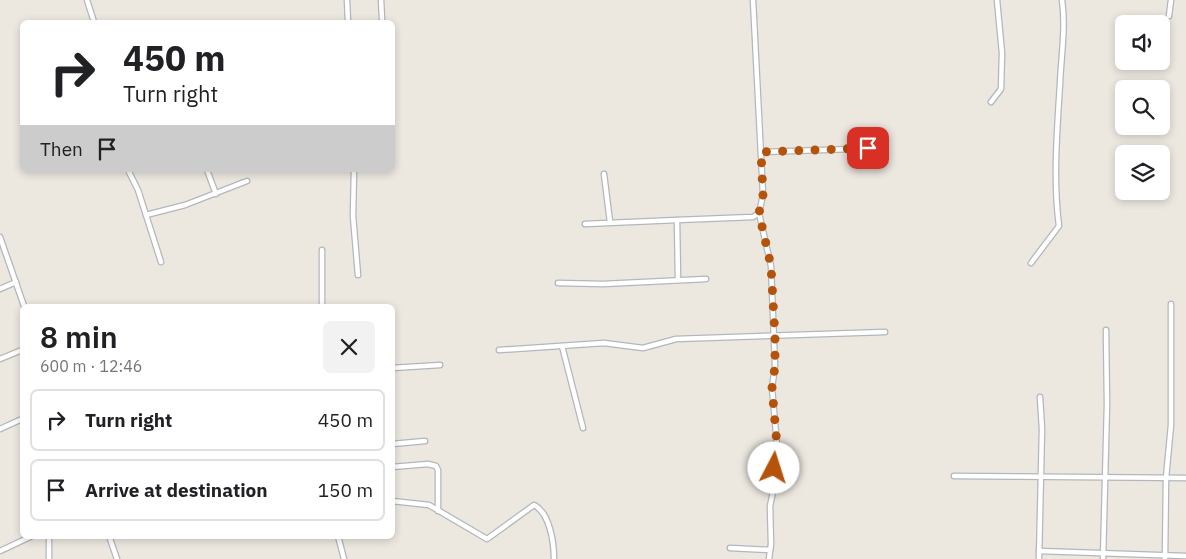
<!DOCTYPE html>
<html lang="en">
<head>
<meta charset="utf-8">
<style>
	:root { --surface:#fff; --page:#f2f2f2; --text:#202124; --muted:#757577; --line:#e0e0e0 }
	body { margin:0; font-family:"IBM Plex Sans",sans-serif; background:var(--page); color:var(--text); height:100vh; display:flex; flex-direction:column; font-size:19px; white-space:nowrap }
	* { box-sizing:border-box; margin:0 }
	p { font-size:16px; color:var(--muted) }
	.icon { flex:none; width:28px; height:28px; fill:none; stroke:currentColor; stroke-width:2; stroke-linecap:round; stroke-linejoin:round }
	.map { position:relative; flex:1; overflow:hidden }
	.panel { position:absolute; left:20px; top:304px; width:375px; height:235px; display:flex; flex-direction:column; background:var(--surface); border-radius:8px; box-shadow:0 2px 8px #0003 }
	.panel>* { flex:none }
	.top-card { position:absolute; left:20px; top:20px; width:375px; height:152px; border-radius:8px; box-shadow:0 2px 8px #0003; background:#fff; color:var(--text); overflow:hidden }
	.tools { position:absolute; left:1115px; top:15px; display:grid; gap:10px }
	.tools a { display:grid; place-items:center; width:55px; height:55px; border-radius:8px; background:var(--surface); box-shadow:0 2px 8px #0003; font-size:25px }
	.pin { position:absolute; display:grid; place-items:center; width:42px; height:42px; color:#fff; margin:-21px; border-radius:10px; box-shadow:0 2px 8px #0006 }
	.me { position:absolute; width:55px; margin:-28px; rotate:5deg; stroke-linejoin:round; filter:drop-shadow(0 0 4px #0008) }
	.turn { display:flex; align-items:center; gap:18px; height:105px; padding:0 20px; font-size:22px }
	.turn .icon { width:65px; height:65px; stroke-width:2.5 }
	.turn b { display:block; font-size:35px; line-height:42px }
	.then { display:flex; align-items:center; height:48px; padding:0 20px; background:#0003; gap:10px; font-size:19px }
	.round { display:grid; place-items:center; flex:none; width:52px; height:52px; border-radius:8px; background:var(--page) }
	.overview { display:flex; align-items:center; justify-content:space-between; height:85px; padding:0 20px }
	h1 { font-size:30px; font-weight:600; line-height:38px }
	ul { padding:0; list-style:none }
	li { display:flex; align-items:center; gap:15px; height:62px; margin:0 10px 8px; padding:0 10px; border:2px solid var(--line); border-radius:8px }
	li div { flex:1 }
	li b { display:block; font-size:19px }
	li em { font-style:normal }
	.map>svg:first-child { display:block }
	.lines { fill:none; stroke-linecap:round; stroke-linejoin:round }
	.street-casing { stroke:#b3b7bb; stroke-width:7 }
	.street { stroke:#fff; stroke-width:4.5 }
	.route { stroke:#b45309; stroke-width:9; stroke-dasharray:0 16.2 }
</style>
</head>
<body>
<div class="map">
<svg width="1186" height="559" viewBox="0 0 1186 559">
	<rect width="100%" height="100%" fill="#ece8e0"/>
	<g class="lines">
		<!-- street casing -->
		<g class="street-casing">
			<g id="street">
				<polyline points="87,0 94,22"/>
				<polyline points="347,0 348,22"/>
				<polyline points="381,0 382,19"/>
				<polyline points="753,0 763,195 759,213 771,266 775,366 772,388 777,445 775,482 770,506 771,544 769,559"/>
				<polyline points="1169,16 1171,0"/>
				<polyline points="991,102 1001,89 1002,53 997,0"/>
				<polyline points="761,152 883,148"/>
				<polyline points="128,170 138,190 161,262"/>
				<polyline points="207,170 216,194"/>
				<polyline points="354,170 353,216 358,275"/>
				<polyline points="604,174 610,222"/>
				<polyline points="146,215 185,205 247,181"/>
				<polyline points="585,224 677,220"/>
				<polyline points="0,237 24,306"/>
				<polyline points="322,250 322,306"/>
				<path d="M 1031,263 L 1059,226 C 1053,180 1057,131 1060,84 C 1061,56 1066,29 1062,0"/>
				<polyline points="678,279 677,220 753,217 759,213"/>
				<polyline points="558,283 603,284 706,279"/>
				<polyline points="0,289 16,282"/>
				<polyline points="562,346 583,428"/>
				<polyline points="499,350 604,343 643,348 676,339 885,332"/>
				<polyline points="0,359 22,350"/>
				<polyline points="392,368 440,365"/>
				<polyline points="0,429 22,419"/>
				<polyline points="392,444 425,441"/>
				<polyline points="392,467 428,464 436,466 438,470 438,511"/>
				<polyline points="954,476 1186,478"/>
				<path d="M 392,501 L 429,505 L 487,539 L 534,505 C 550,513 554,543 554,559"/>
				<polyline points="49,536 49,559"/>
				<polyline points="109,536 117,559"/>
				<polyline points="338,536 344,559"/>
				<polyline points="730,548 770,550"/>
				<polyline points="0,551 32,536"/>
				<polyline points="1039,551 1186,556"/>
				<polyline points="1039,559 1042,429 1040,397"/>
				<polyline points="1103,559 1107,404 1106,330"/>
				<polyline points="1165,559 1166,478 1171,425 1171,304"/>
			</g>
		</g>
		<!-- street -->
		<use href="#street" class="street"/>
	</g>
	<g class="lines">
		<!-- route -->
		<polyline class="route" points="774,468 777,445 772,388 775,366 775,336 771,266 759,213 763,195 761,152 868,148"/>
	</g>
</svg>
<div class="tools">
<a><svg class="icon" aria-label="sound" viewBox="0 0 24 24"><path d="M4 9h4l5-4v14l-5-4H4zM17 9q2 3 0 6"/></svg></a>
<a><svg class="icon" aria-label="search" viewBox="0 0 24 24"><circle cx="10" cy="10" r="6"/><path d="M15 15l6 6"/></svg></a>
<a><svg class="icon" aria-label="layers" viewBox="0 0 24 24"><path d="M12 4l9 5-9 5-9-5zM3 14l9 5 9-5"/></svg></a>
</div>
<div class="pin" style="left:868px;top:148px;background:#d93025"><svg class="icon" aria-label="arrive" viewBox="0 0 24 24"><path d="M6 21V4h12l-3 4 3 4H6"/></svg></div>
<svg class="me" style="left:774px;top:468px" viewBox="-20 -20 40 40"><circle r="19" fill="#fff"/><path d="M0-13L10 11 0 6-10 11z" fill="#b45309"/></svg>
<div class="top-card">
<div class="turn"><svg class="icon" aria-label="right" viewBox="0 0 24 24"><path d="M7 20v-9h11M14 6l5 5-5 5"/></svg><div><b>450 m</b>Turn right</div></div>
<div class="then">Then<svg class="icon" aria-label="arrive" viewBox="0 0 24 24"><path d="M6 21V4h12l-3 4 3 4H6"/></svg></div>
</div>
<section class="panel">
<div class="overview"><div><h1>8 min</h1><p>600 m · 12:46</p></div><a class="round"><svg class="icon" aria-label="close" viewBox="0 0 24 24"><path d="M6 6l12 12M18 6L6 18"/></svg></a></div>
<ul>
<li><svg class="icon" aria-label="right" viewBox="0 0 24 24"><path d="M7 20v-9h11M14 6l5 5-5 5"/></svg><div><b>Turn right</b></div><em>450 m</em></li>
<li><svg class="icon" aria-label="arrive" viewBox="0 0 24 24"><path d="M6 21V4h12l-3 4 3 4H6"/></svg><div><b>Arrive at destination</b></div><em>150 m</em></li>
</ul>
</section>
</div>
</body>
</html>
